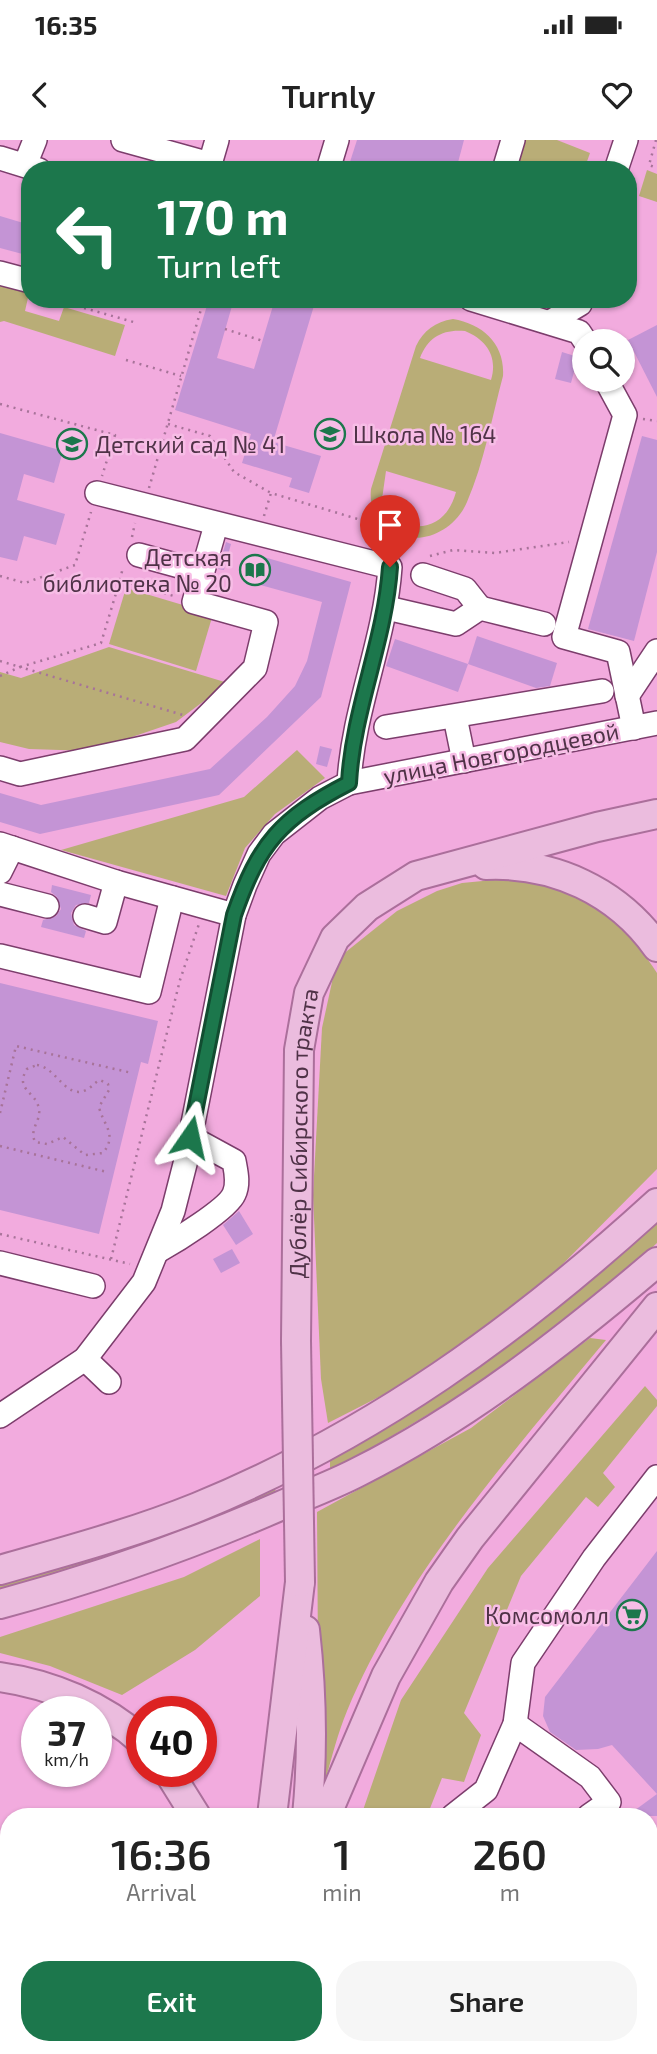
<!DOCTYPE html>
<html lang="en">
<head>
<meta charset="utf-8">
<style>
	:root { --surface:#fff; --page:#f6f6f6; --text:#222; --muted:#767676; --accent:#1c774c }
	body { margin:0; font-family:"Exo 2",sans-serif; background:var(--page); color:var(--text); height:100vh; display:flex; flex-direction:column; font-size:26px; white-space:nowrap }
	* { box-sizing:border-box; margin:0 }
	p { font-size:23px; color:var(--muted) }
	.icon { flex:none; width:38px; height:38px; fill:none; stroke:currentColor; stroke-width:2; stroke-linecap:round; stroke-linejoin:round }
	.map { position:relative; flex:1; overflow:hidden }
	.sheet { position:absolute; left:0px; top:1668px; width:658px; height:247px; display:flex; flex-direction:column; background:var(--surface); border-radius:28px 28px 0 0; box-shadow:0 2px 5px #0004 }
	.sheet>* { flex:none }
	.hud { position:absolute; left:21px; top:21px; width:616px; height:147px; border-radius:28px; box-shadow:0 2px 5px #0004; background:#1c774c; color:#fff; overflow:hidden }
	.tools { position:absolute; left:572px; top:189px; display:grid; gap:14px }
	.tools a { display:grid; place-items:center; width:63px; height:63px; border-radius:50%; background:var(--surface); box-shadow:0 2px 5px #0004; font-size:35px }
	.speed { position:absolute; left:21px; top:1556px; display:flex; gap:14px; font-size:35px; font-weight:700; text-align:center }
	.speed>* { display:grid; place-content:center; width:91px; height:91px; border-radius:50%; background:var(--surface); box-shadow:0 2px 5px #0004; line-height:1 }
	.speed small { font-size:18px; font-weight:400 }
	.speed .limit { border:10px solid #d22; background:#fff; color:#111 }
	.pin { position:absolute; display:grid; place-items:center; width:60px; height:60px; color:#fff; margin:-72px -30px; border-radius:50% 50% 50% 0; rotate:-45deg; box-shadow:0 0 7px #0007 }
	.pin .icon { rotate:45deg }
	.me { position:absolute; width:77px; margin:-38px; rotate:11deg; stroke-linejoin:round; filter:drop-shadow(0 0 5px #0008) }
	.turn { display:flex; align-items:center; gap:24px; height:147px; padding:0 21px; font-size:32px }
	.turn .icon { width:91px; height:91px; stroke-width:2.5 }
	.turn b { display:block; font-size:49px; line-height:60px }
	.eta { display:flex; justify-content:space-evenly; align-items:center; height:119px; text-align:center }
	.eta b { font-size:42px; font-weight:600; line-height:49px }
	.cta { display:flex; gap:14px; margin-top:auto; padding:14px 21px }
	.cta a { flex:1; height:80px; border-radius:28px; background:var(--accent); color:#fff; font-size:28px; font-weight:600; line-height:80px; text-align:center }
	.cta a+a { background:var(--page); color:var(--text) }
	.status { display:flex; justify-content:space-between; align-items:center; height:49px; padding:0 35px; background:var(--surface); direction:ltr }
	.status svg { height:19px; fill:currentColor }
	header { display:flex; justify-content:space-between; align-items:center; height:91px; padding:0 21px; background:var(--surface); font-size:32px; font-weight:600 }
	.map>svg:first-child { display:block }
	.green { fill:#b9ad77; fill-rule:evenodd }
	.building { fill:#c494d5 }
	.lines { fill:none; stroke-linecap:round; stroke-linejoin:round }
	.minor-casing { stroke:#7c3d6c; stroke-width:26 }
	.major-casing { stroke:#ab6f9b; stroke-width:32 }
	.path { stroke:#a77399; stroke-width:2.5; stroke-dasharray:2 5; stroke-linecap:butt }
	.minor { stroke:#fff; stroke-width:23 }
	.major { stroke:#ebbcde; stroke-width:28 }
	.rail { stroke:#7a526e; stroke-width:4.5; stroke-dasharray:14 7; stroke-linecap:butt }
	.major-bridge-casing { stroke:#ab6f9b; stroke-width:32; stroke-linecap:butt }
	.major-bridge { stroke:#ebbcde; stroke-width:28 }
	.route-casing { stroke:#124d31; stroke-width:18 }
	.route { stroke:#1c774c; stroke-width:12 }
	.labels { text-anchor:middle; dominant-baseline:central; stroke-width:5; stroke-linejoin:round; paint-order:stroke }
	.poi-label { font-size:23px; fill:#4f3247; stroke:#f7bde6; text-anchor:start }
	.street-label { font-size:23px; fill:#4f3247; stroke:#f7bde6 }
</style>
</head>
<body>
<div class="status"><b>16:35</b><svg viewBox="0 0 49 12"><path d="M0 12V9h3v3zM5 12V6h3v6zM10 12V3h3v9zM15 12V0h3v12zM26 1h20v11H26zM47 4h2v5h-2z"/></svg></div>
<header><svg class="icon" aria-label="back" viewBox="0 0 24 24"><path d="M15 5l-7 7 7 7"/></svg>Turnly<svg class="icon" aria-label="heart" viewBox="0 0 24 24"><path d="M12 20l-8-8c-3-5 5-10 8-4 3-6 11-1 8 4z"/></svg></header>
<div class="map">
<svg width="657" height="1914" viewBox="0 0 657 1914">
	<rect width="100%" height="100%" fill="#f2abde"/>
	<!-- green -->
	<g class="green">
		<polygon points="521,0 557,0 590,13 584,30 511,30"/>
		<polygon points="647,30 657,34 657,62 639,56"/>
		<polygon points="0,140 30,149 25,171 59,181 64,167 125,185 115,216 4,181 0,182"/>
		<path d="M 453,179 C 483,184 505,204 503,236 C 492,277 484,323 467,362 C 455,391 418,409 391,390 C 376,380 369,367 371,349 L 416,206 C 424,190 435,182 453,179 ZM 465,191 C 487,200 498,217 491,240 L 420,218 C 428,197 443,189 465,191 ZM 386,331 L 456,352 C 448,382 425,394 396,381 L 382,359 Z"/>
		<polygon points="126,448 213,474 196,531 109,504"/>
		<polygon points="109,507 228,543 176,582 91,611 29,609 0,602 0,532 21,538"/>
		<polygon points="297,610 325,638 275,674 245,708 226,756 61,710 244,657"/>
		<path d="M 493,740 C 512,740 533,740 552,744 C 597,755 633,796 657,833 L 657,1029 L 545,1142 L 424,1234 L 328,1283 L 321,1239 L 313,1055 L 322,888 L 337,819 L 397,771 L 437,751 L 462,743 Z"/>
		<polygon points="657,1081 657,1103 595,1160 499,1232 330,1333 330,1315 481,1225 615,1120"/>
		<path d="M 590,1198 L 606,1200 C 513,1312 403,1436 347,1571 C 335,1600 328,1633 319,1663 L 317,1372 L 471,1288 Z"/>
		<polygon points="645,1246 657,1260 657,1266 603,1333 615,1347 598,1367 586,1357 521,1436 464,1573 481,1595 464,1642 442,1638 427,1676 361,1676 401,1560 488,1428"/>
		<polygon points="273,1344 277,1355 176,1400 0,1455 0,1441"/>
		<polygon points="260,1399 260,1456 195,1510 122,1555 50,1526 0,1513 0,1497 184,1437"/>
	</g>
	<!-- building -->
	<g class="building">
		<polygon points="357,0 464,0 456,30 366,30 349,25"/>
		<polygon points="0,76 30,85 30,116 0,108"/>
		<polygon points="209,159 234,159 217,218 254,229 275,159 316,159 273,302 321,316 309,353 289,347 292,338 242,323 251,294 175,270"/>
		<polygon points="657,185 657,257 628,200"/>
		<polygon points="562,212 578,217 571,243 555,239"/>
		<polygon points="0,293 63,311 54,343 24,334 17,360 65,374 56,405 24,396 17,421 0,417"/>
		<polygon points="642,296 657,300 657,412 634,501 588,489"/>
		<polygon points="226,402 231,404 224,430 218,429"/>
		<polygon points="253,414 351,442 321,557 219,655 40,694 0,682 0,653 41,665 210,629 267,577 295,546 307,521 322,462 246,441"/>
		<polygon points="477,496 557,523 550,546 536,548 468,524"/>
		<polygon points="395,499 468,524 458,552 386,526"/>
		<polygon points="320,606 332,609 327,627 316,624"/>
		<polygon points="52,745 91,755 89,763 76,765 71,773 74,785 86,791 84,798 41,787 43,780 56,776 61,769 57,757 51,752"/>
		<polygon points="0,843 158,881 148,924 141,922 99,1094 0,1070"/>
		<polygon points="239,1071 253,1094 236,1105 223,1085"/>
		<polygon points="232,1109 240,1123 221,1133 213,1119"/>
		<polygon points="657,1411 657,1654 612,1605 598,1609 576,1610 550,1592 543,1576 545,1557"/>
		<polygon points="657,1654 657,1676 627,1676"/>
	</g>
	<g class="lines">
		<!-- minor casing -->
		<g class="minor-casing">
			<g id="minor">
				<polyline points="123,0 210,24 217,0"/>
				<polyline points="0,18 39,30"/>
				<polyline points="25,25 35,0"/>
				<polyline points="328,30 337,0"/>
				<polyline points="504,30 513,0"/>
				<polyline points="616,30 626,0"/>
				<polyline points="0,133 30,141"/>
				<polyline points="471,159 579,192 585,201"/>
				<polyline points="550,182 580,164 581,159"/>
				<polyline points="606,240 625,275 564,497 618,512 634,588"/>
				<path d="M 97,353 L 390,427 C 385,501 353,569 349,643"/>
				<polyline points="139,415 201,432"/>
				<polyline points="423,435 465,449 480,468"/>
				<polyline points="387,468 456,484 480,468 544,484"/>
				<polyline points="627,556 657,511"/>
				<polyline points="455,577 464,621"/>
				<polyline points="386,587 602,551"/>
				<polyline points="0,628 20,634 185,599 255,528 266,482 194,462 216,385"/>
				<polyline points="0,704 116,742 234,775"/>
				<polyline points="0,732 12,708"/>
				<polyline points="0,754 47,766"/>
				<polyline points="85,776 105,782 116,742"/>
				<polyline points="0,816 149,852 172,758"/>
				<path d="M 158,1111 C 174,1102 228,1069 234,1054 C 239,1044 236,1032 234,1021 L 190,997"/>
				<polyline points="0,1123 93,1146"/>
				<polyline points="85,1219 109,1242"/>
				<polyline points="0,1276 85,1219 144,1142 173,1071 185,1024 234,775 245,745 259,714 274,694 320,658 349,643 657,583"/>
				<polyline points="515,1584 590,1637 609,1662 589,1676"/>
				<polyline points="453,1676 486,1650 515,1584 523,1523 594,1418 657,1337"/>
				<polyline points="649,1810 657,1805"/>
				<polyline points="0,1886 9,1889"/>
				<polyline points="67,1906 92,1913"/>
			</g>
		</g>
		<!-- major casing -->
		<g class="major-casing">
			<g id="major">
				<path d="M 486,725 C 554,722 617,751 657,807"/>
				<path id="s1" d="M 296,1201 L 299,910 L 309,853 L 335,798 L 367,767 L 416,736 L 597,687 L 657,674"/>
				<path d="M 0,1430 C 66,1411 134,1393 198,1367 C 373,1295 518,1190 657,1063"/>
				<path d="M 0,1464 C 97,1438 188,1406 280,1366 C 306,1355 333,1345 358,1332 C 467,1277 564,1201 657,1122"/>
				<path d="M 305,1490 C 312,1552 313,1615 307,1676"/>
				<path d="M 0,1537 C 51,1544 103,1566 142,1601"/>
				<polyline points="168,1631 196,1676"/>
				<polyline points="272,1676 300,1442"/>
				<polyline points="326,1676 386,1536 439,1442 470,1398 657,1167"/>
				<polyline points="245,1906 245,1914"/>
				<polyline points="296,1906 296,1914"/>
			</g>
		</g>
		<!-- path -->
		<g class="path">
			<polyline points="656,0 649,25 657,28"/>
			<polyline points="66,159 70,164 137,183"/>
			<polyline points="225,189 263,201"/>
			<polyline points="126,220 181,236"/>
			<polyline points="0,264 115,295 102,336"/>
			<polyline points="643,279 657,281"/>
			<polyline points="168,284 210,296 234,332 271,353"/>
			<polyline points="149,348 204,159"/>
			<polyline points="264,376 271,353 361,380"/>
			<polyline points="132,397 135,383"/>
			<polyline points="430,416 453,410 495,413 569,402"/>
			<polyline points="0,436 25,443 75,425 91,372"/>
			<polyline points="120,440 123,427"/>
			<polyline points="0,521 20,527 101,503 120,440 177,457"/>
			<polyline points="0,536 20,527 183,575"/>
			<path d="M 37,925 C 56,927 66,960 86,950 C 92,947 94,943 100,940 L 108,944 L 109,950 L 99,967 C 103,985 118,994 103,1013 L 85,1015 L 63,997 L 47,1004 L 35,1002 C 29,988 41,982 39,969 C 36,951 14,950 27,929 Z"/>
			<polyline points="0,973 16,906 132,933"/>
			<polyline points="0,1006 107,1032"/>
			<polyline points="0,1094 130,1124"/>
			<polyline points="111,1119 180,840 199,784"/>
			<polyline points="536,1906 540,1914"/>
		</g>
		<!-- minor -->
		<use href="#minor" class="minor"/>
		<!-- major -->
		<use href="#major" class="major"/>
		<!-- rail -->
		<polyline class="rail" points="642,1914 657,1907"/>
		<!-- major-bridge casing -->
		<g class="major-bridge-casing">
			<polyline id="major-bridge" points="296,1201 300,1442"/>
		</g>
		<!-- major-bridge -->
		<use href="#major-bridge" class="major-bridge"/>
	</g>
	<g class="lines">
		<!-- route casing -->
		<g class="route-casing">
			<path id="route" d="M 190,997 L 234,775 C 259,703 281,678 349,643 C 353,569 385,501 390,427"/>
		</g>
		<!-- route -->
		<use href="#route" class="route"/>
	</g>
	<!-- icons -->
	<defs>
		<g id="school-ring" transform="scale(1.575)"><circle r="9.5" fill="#f7bde6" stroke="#1c774c" stroke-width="1.5"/><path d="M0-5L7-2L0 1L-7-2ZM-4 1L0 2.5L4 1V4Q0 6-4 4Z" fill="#1c774c"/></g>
		<g id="library-ring" transform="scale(1.575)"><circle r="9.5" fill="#f7bde6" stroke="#1c774c" stroke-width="1.5"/><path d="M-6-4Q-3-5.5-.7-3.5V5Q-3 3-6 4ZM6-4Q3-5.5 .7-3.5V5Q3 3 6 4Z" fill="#1c774c"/></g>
		<g id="supermarket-ring" transform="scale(1.575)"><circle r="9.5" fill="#f7bde6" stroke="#1c774c" stroke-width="1.5"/><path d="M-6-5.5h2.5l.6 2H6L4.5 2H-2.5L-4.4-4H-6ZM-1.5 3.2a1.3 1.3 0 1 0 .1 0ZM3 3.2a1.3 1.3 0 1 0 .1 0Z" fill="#1c774c"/></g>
	</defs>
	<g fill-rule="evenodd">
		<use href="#school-ring" x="330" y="294"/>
		<use href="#school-ring" x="72" y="304"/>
		<use href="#library-ring" x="255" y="430"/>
		<use href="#supermarket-ring" x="632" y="1475"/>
	</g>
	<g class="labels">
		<!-- poi labels -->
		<g class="poi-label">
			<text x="353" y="294">Школа № 164</text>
			<text x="95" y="304">Детский сад № 41</text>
			<text x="232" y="417" text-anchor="end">Детская<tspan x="232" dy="26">библиотека № 20</tspan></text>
			<text x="609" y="1475" text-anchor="end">Комсомолл</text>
		</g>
		<!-- street labels -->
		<g class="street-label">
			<text transform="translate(501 613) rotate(-11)">улица Новгородцевой</text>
			<text stroke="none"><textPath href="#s1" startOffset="208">Дублёр Сибирского тракта</textPath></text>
		</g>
	</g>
</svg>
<div class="tools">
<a><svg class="icon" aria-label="search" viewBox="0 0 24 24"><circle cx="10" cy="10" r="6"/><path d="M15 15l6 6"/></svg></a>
</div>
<div class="speed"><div>37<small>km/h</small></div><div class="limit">40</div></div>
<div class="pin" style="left:390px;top:427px;background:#d93025"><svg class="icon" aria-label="arrive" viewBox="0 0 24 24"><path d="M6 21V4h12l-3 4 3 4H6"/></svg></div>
<svg class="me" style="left:190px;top:997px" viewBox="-20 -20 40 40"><path d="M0-17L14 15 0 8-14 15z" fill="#1c774c" stroke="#fff" stroke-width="4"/></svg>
<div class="hud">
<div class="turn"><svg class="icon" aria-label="left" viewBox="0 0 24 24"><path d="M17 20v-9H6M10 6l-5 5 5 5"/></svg><div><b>170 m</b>Turn left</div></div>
</div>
<section class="sheet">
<div class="eta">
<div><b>16:36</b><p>Arrival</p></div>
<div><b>1</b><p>min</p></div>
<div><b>260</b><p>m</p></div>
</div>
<div class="cta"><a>Exit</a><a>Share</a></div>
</section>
</div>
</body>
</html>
